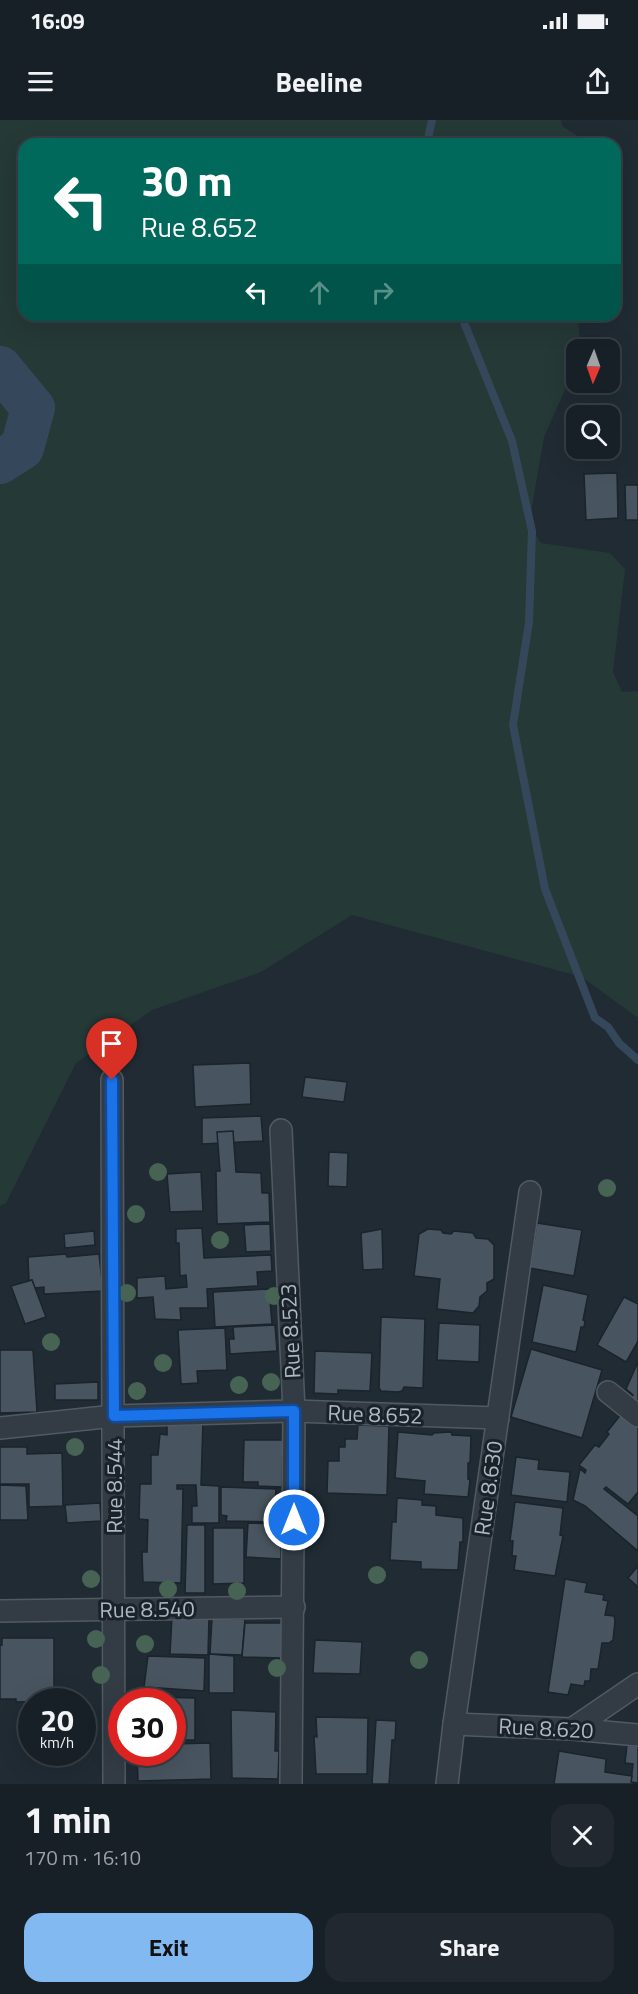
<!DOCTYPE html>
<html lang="en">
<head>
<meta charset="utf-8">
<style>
	:root { --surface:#182027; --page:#21282f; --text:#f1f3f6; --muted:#9fa3a7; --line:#363e44; --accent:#83b9f1 }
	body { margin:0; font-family:"Titillium Web",sans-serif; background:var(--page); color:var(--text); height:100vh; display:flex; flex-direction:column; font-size:22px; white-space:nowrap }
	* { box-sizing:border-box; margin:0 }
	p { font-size:20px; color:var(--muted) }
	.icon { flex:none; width:33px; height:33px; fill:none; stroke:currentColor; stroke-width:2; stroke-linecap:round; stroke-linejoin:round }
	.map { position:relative; height:1664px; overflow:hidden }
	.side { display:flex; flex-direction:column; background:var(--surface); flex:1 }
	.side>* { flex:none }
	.banner { position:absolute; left:18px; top:18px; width:603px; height:183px; border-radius:18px; box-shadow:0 6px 24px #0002,0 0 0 2px var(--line); background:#00695c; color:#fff; overflow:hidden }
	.needle { width:39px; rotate:182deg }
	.controls { position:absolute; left:566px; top:219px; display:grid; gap:12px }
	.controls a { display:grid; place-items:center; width:54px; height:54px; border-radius:12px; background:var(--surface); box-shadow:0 6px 24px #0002,0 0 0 2px var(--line); font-size:30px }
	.speed { position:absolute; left:18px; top:1568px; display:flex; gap:12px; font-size:30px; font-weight:700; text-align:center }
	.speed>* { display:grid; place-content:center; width:78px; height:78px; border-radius:50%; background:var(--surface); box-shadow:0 6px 24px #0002,0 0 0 2px var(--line); line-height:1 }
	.speed small { font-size:15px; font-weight:400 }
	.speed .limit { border:9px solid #d22; background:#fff; color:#111 }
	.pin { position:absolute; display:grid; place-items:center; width:51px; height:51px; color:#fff; margin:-62px -26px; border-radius:50% 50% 50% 0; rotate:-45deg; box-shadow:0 0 6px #0007 }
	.pin .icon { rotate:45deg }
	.me { position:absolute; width:66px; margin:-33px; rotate:0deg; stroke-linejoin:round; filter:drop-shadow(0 0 4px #0008) }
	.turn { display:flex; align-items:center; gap:21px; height:126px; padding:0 24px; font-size:27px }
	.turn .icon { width:78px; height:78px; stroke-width:2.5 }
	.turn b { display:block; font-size:42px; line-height:51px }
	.lanes { display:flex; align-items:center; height:57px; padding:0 24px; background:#0003; justify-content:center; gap:30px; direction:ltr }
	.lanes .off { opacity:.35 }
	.round { display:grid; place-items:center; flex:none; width:63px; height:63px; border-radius:18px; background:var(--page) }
	.overview { display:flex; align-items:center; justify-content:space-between; height:102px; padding:0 24px }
	h1 { font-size:36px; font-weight:700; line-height:45px }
	.primary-button { display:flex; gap:12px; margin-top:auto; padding:12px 24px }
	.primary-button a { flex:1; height:69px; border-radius:18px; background:var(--accent); color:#111; font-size:24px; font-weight:700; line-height:69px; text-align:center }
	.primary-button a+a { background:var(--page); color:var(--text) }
	.status { display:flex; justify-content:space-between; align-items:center; height:42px; padding:0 30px; background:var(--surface); direction:ltr }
	.status svg { height:16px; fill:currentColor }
	header { display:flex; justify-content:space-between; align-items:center; height:78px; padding:0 24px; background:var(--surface); font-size:27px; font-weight:700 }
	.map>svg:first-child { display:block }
	.green { fill:#253937 }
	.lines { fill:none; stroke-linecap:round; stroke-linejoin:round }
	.stream { stroke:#35485b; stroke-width:8 }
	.river { stroke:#35485b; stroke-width:44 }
	.building { fill:#485560; stroke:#1b232c; stroke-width:1.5 }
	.minor-casing { stroke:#515a63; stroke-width:24 }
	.minor { stroke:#333c45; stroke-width:21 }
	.tree { fill:#476353 }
	.route-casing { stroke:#114b97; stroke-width:15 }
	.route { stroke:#1a73e8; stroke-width:10 }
	.labels { text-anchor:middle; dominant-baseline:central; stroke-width:6; stroke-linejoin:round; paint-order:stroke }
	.street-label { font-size:22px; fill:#adb7c2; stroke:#192129 }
</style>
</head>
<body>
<div class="status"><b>16:09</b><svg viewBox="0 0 49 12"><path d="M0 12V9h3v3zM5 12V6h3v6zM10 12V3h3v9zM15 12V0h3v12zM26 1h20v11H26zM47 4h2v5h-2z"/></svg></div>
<header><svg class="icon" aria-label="menu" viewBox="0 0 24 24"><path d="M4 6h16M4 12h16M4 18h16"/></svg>Beeline<svg class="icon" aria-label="share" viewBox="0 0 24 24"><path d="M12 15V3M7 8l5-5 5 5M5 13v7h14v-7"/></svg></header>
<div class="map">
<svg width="638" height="1664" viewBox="0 0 638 1664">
	<rect width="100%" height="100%" fill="#202b34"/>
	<!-- green -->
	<polygon class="green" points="0,0 561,0 562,6 581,18 583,24 24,24 24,195 578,195 580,229 576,230 576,245 544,317 529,404 541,423 610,433 625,449 613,552 622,572 638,571 638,898 582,857 352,795 261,852 152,890 76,943 6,1083 0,1086"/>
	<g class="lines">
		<!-- stream -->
		<g class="stream">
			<polyline points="427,24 432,0"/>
			<polyline points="461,195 512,321 532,411 529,502 513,605 545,769 595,898 608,907 619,923 638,940"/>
		</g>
		<!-- river -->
		<polyline class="river" points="0,248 33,288 22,328 0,342"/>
	</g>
	<!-- building -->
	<g class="building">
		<polygon points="617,353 618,398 586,400 584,354"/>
		<polygon points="625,365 638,365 638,400 626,400"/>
		<polygon points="250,943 251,984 195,987 193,945"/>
		<polygon points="305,957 347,962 344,982 302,977"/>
		<polygon points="261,996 263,1021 202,1024 202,998"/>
		<polygon points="233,1011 236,1052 261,1053 262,1073 269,1073 270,1102 217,1104 216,1051 220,1051 217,1012"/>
		<polygon points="329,1032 348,1033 347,1067 328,1066"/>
		<polygon points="201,1052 203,1091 170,1092 167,1054"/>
		<polygon points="537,1103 582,1110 574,1156 530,1148"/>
		<polygon points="270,1104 271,1131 246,1132 244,1105"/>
		<polygon points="202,1108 204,1138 271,1135 272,1151 257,1152 258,1166 207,1169 208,1188 180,1188 181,1200 155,1199 153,1177 137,1178 137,1158 165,1156 166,1169 187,1167 186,1155 180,1156 179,1123 176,1123 176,1109"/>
		<polygon points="382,1109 383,1149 363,1150 361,1113"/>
		<polygon points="428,1109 441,1110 443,1113 451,1114 454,1111 473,1113 476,1118 488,1119 494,1125 494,1159 487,1163 487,1171 480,1177 479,1186 473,1193 437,1189 440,1159 414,1156 419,1114"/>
		<polygon points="94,1111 95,1125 65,1128 64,1114"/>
		<polygon points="66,1134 67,1137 99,1134 103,1171 44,1174 44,1167 35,1168 32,1160 29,1161 28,1137"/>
		<polygon points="32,1160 46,1197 25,1204 11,1166"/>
		<polygon points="543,1165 588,1175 583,1200 585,1201 584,1207 581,1207 576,1232 532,1222"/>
		<polygon points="269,1169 272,1204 215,1207 213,1172"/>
		<polygon points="624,1177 638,1184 638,1221 626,1242 597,1225"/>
		<polygon points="381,1197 425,1199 423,1268 404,1267 402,1271 398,1272 381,1271 379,1268"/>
		<polygon points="439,1203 480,1205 479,1242 437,1240"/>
		<polygon points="275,1205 277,1231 230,1234 229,1219 234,1219 233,1207"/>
		<polygon points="225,1208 227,1250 197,1251 198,1263 181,1264 178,1210"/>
		<polygon points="531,1229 602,1250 582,1318 511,1297"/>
		<polygon points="0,1230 33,1230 37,1292 0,1293"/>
		<polygon points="315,1231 372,1233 370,1271 338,1270 338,1274 314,1273"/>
		<polygon points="638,1242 638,1286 630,1280 633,1275 626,1269"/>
		<polygon points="98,1262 98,1280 55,1280 55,1264"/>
		<polygon points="622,1293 638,1306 638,1372 628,1384 606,1367 604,1369 638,1396 638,1431 585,1386 573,1380 580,1349 585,1353 586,1350 579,1345 595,1325 599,1327 609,1314 607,1312"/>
		<polygon points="203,1301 201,1365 219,1366 219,1403 192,1403 192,1386 197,1386 196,1365 177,1365 177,1369 183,1369 181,1463 143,1462 142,1432 147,1432 148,1400 139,1399 140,1364 151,1364 151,1335 158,1335 160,1314 167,1315 167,1302"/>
		<polygon points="358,1305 389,1306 387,1375 327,1373 328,1341 339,1341 339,1327 345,1327 345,1319 357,1319"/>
		<polygon points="398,1312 432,1315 434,1313 451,1312 452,1315 471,1316 470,1343 468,1343 468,1359 470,1360 468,1377 424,1374 425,1361 395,1358"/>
		<polygon points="244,1320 283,1320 282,1367 258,1366 258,1362 243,1362"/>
		<polygon points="0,1327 27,1327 27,1334 62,1333 63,1386 29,1387 29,1364 0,1364"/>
		<polygon points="516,1337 539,1340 538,1349 570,1352 567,1382 511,1375"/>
		<polygon points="0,1365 26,1366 28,1400 0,1400"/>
		<polygon points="221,1367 276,1369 274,1402 226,1401 227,1396 221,1395"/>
		<polygon points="397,1378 422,1380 422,1385 436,1386 436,1395 463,1398 463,1422 460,1422 458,1450 421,1449 421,1442 390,1440 392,1402 396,1402"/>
		<polygon points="515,1382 563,1388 560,1415 563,1416 555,1456 514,1450 516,1436 512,1436 513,1421 510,1421"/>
		<polygon points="100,1383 101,1401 67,1403 65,1385"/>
		<polygon points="248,1403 284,1404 285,1422 281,1422 281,1439 246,1437"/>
		<polygon points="187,1405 205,1405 205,1473 185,1473"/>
		<polygon points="213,1408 244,1408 244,1463 213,1464"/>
		<polygon points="638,1446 638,1467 628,1458"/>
		<polygon points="565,1459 587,1463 585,1472 604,1475 603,1480 608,1481 605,1495 614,1496 615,1501 613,1520 609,1523 602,1523 598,1549 591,1549 590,1561 585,1561 584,1566 571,1564 568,1575 548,1572"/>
		<polygon points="172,1496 209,1497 208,1535 170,1534"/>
		<polygon points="212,1498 245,1499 242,1535 210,1534"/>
		<polygon points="245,1503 282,1503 281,1538 242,1537"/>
		<polygon points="2,1518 54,1518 54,1581 16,1582 16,1579 0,1579 0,1525 2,1525"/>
		<polygon points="315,1520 362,1522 360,1554 313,1553"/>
		<polygon points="209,1534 234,1536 234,1573 209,1573"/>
		<polygon points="148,1536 205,1538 204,1571 144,1567"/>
		<polygon points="155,1577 195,1578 195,1620 172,1620 172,1581 155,1581"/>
		<polygon points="231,1590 276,1592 275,1631 279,1631 278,1659 232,1658"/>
		<polygon points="316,1597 368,1598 367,1654 316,1654 314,1616 317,1617"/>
		<polygon points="376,1600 396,1601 395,1620 392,1620 389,1664 372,1664"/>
		<polygon points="210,1623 211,1659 138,1661 137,1632 172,1632 172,1624"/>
		<polygon points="627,1625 638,1626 638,1663 631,1662 633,1644 625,1643"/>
		<polygon points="559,1631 606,1639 605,1652 632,1656 631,1662 638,1664 554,1664"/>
	</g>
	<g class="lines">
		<!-- minor casing -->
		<g class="minor-casing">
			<g id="minor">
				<polyline points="112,960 114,1664"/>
				<polyline points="281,1010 294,1291 291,1664"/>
				<polyline points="608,1272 638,1296"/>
				<polyline points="0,1308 114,1296 294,1291 498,1298"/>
				<polyline points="0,1491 294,1487"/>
				<polyline points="454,1604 572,1609 638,1615"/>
				<polyline points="572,1609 638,1564"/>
				<polyline points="447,1664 454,1604 530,1072"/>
			</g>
		</g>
		<!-- minor -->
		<use href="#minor" class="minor"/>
	</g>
	<!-- trees -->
	<g class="tree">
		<circle cx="158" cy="1052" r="9"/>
		<circle cx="607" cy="1068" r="9"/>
		<circle cx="136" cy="1094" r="9"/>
		<circle cx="220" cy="1120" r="9"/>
		<circle cx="127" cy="1173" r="9"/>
		<circle cx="274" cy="1176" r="9"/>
		<circle cx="51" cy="1222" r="9"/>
		<circle cx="163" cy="1243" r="9"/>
		<circle cx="271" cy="1262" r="9"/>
		<circle cx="239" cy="1265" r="9"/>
		<circle cx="137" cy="1271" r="9"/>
		<circle cx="75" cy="1327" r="9"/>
		<circle cx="377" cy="1455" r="9"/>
		<circle cx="91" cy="1459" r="9"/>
		<circle cx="168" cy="1469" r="9"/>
		<circle cx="237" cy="1471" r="9"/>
		<circle cx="96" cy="1519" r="9"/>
		<circle cx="145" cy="1524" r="9"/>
		<circle cx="419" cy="1540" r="9"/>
		<circle cx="277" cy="1548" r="9"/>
		<circle cx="101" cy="1555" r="9"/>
	</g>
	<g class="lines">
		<!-- route casing -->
		<g class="route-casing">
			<polyline id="route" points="112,960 114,1296 294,1291 294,1400"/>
		</g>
		<!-- route -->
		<use href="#route" class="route"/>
	</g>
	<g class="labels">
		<!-- street labels -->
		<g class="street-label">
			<text transform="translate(290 1211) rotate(-93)">Rue 8.523</text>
			<text transform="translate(375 1294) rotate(2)">Rue 8.652</text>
			<text transform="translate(114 1366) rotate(-90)">Rue 8.544</text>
			<text transform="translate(488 1368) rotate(-82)">Rue 8.630</text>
			<text transform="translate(147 1489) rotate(-1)">Rue 8.540</text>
			<text transform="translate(546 1608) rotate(3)">Rue 8.620</text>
		</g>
	</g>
</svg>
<div class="controls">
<a><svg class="needle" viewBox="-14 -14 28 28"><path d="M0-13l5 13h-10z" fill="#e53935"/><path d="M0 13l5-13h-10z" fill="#9fa3a7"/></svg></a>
<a><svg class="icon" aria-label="search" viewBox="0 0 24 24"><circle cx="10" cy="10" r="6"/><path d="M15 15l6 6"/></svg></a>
</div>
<div class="speed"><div>20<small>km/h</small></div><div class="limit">30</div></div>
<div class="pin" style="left:112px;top:960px;background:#d93025"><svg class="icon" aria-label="arrive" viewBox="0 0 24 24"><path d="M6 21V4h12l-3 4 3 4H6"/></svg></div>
<svg class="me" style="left:294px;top:1400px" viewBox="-20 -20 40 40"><circle r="17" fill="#1a73e8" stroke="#fff" stroke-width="3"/><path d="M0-11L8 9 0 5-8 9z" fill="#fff"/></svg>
<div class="banner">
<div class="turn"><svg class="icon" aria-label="left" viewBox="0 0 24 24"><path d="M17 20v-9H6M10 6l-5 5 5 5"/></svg><div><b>30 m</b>Rue 8.652</div></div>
<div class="lanes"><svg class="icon" aria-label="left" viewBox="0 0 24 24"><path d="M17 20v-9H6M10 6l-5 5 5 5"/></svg><svg class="icon off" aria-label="ahead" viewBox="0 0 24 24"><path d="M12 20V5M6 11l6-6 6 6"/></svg><svg class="icon off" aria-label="right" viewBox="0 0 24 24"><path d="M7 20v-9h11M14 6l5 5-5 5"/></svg></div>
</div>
</div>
<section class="side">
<div class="overview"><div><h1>1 min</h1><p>170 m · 16:10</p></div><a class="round"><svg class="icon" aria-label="close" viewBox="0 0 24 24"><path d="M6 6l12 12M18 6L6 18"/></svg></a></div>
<div class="primary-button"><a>Exit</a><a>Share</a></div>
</section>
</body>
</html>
